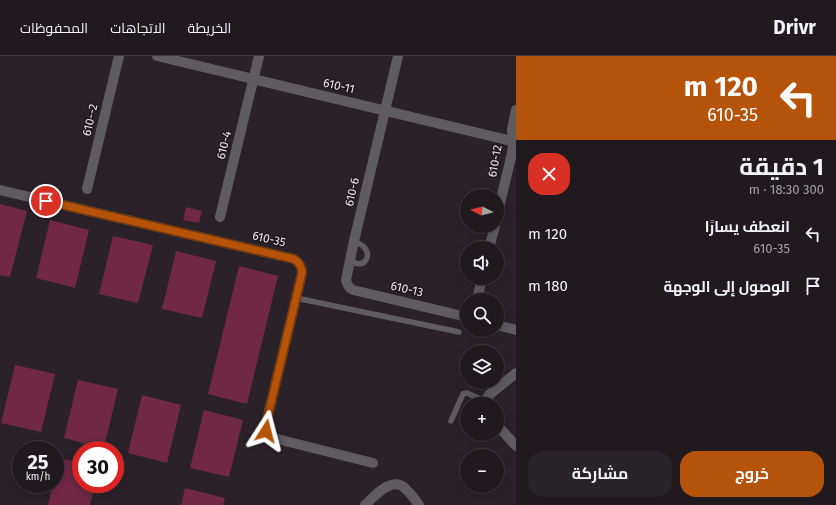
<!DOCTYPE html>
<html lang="ar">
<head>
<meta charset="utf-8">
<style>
	:root { --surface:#201a1f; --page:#282328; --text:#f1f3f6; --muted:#a2a1a4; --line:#3d383d; --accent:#b45309 }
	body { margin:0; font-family:"Fira Sans",Cairo,sans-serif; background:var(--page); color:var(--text); direction:rtl; height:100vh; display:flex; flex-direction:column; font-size:15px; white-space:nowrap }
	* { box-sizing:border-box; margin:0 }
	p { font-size:13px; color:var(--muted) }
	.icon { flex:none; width:22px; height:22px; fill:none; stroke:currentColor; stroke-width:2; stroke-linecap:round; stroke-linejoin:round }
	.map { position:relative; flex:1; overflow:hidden; direction:ltr }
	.side { display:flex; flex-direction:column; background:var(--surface); width:320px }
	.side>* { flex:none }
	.hud { background:#b45309; color:#fff; overflow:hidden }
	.needle { width:26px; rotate:276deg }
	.tools { position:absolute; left:460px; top:133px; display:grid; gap:8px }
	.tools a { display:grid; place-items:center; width:44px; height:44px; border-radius:50%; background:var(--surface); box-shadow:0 2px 10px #0003,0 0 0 1px var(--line); font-size:20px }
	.speed { position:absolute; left:12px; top:385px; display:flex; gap:8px; font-size:20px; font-weight:700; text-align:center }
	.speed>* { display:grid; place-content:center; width:52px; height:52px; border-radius:50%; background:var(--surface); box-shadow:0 2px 10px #0003,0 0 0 1px var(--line); line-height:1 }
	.speed small { font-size:10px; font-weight:400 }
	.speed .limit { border:6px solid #d22; background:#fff; color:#111 }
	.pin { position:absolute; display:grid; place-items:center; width:34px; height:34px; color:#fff; margin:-17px; border:2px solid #fff; border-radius:50%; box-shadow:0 1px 4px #0007 }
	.me { position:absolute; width:44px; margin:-22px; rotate:9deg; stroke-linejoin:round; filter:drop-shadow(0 0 3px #0008) }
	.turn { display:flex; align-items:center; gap:14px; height:84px; padding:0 12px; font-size:18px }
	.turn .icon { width:52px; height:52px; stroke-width:2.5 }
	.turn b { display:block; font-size:28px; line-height:34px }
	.round { display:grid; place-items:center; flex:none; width:42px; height:42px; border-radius:16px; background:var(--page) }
	.overview { display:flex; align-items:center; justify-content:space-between; height:68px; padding:0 12px }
	h1 { font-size:24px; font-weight:700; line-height:30px }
	.action { display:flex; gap:8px; margin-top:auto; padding:8px 12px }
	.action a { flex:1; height:46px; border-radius:16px; background:var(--accent); color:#fff; font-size:16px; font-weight:700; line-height:46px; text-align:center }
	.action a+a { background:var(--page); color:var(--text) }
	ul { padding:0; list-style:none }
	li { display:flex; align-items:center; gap:12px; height:52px; padding:0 12px }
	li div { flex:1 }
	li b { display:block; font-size:15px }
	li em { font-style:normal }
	header { display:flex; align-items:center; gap:24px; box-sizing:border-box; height:56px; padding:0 20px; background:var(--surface); border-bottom:1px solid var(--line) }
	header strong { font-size:19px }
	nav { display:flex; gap:22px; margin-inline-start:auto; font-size:14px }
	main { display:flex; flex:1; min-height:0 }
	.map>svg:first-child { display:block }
	.building { fill:#702844 }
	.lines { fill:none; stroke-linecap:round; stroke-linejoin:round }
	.service { stroke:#5f5c61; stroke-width:5.5 }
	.minor { stroke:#5f5c61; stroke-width:10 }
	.route-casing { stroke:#753606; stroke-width:10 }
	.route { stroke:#b45309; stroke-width:7 }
	.labels { text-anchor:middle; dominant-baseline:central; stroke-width:3; stroke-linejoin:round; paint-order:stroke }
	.street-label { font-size:12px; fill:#ebe5ea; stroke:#211920 }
</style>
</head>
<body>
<header>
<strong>Drivr</strong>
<nav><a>الخريطة</a><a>الاتجاهات</a><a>المحفوظات</a></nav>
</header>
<main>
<section class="side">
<div class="hud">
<div class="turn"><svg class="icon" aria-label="left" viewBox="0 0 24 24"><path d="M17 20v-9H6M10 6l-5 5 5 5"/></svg><div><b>120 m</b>610-35</div></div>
</div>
<div class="overview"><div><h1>1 دقيقة</h1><p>300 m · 18:30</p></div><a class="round" style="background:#d93025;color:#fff"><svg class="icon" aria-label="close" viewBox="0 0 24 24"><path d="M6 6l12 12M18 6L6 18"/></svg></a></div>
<ul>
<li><svg class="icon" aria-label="left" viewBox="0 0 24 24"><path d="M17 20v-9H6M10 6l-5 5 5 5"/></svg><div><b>انعطف يسارًا</b><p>610-35</p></div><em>120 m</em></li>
<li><svg class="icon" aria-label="arrive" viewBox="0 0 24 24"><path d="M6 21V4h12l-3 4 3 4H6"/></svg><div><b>الوصول إلى الوجهة</b></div><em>180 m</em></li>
</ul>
<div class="action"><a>خروج</a><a>مشاركة</a></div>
</section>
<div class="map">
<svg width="516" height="449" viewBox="0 0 516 449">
	<rect width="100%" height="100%" fill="#2b2229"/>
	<!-- building -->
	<g class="building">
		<polygon points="0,148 27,155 10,221 0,219"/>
		<polygon points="186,151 202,155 199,167 183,164"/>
		<polygon points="50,164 89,174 75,232 36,222"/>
		<polygon points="113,180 153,189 138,247 99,238"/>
		<polygon points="176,195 216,205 202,262 162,253"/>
		<polygon points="239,210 278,220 247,348 208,338"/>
		<polygon points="15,309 55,318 41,376 1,367"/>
		<polygon points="78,324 118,333 104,392 64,382"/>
		<polygon points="142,339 181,349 167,407 128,397"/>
		<polygon points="204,354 243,364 229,421 190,412"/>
		<polygon points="59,402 81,407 81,428 95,428 90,449 48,449 53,428 55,428 55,420"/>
		<polygon points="185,432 225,442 223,449 181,449"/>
	</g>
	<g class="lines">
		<!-- service -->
		<g class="service">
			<path d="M 350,204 C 363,215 374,200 363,190 C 361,188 357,187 354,185"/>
			<polyline points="296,242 459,276"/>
			<polyline points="451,365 463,338 467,337 485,345"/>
		</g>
		<!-- minor -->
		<g class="minor">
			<polyline points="157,0 516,86"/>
			<path d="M 398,0 L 354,185 L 346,224 C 347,229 349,232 353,234 L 467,261"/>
			<polyline points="87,133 119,0"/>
			<path d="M 0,134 L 294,203 C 299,206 302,210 302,217 L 265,372 C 266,377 269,380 273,382 L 373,407"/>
			<polyline points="497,160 512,97 513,88 512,73 516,54"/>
			<polyline points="220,161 259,0"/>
			<polyline points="489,192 495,170"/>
			<polyline points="477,244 482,222"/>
			<polyline points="497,269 516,274"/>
			<polyline points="485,348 487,342 489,339 516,317"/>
			<polyline points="497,369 516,390"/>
			<path d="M 365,449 C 375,440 391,420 405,432 C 410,437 415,443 419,449"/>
		</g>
	</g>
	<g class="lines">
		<!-- route casing -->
		<g class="route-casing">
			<path id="route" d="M 46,145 L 294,203 C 299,206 302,210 302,217 L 265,372 L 266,375"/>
		</g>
		<!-- route -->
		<use href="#route" class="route"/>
	</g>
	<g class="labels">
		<!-- street labels -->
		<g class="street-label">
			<text transform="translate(339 30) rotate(13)">610-11</text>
			<text transform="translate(90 64) rotate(-77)">610--2</text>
			<text transform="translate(224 89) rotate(-76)">610-4</text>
			<text transform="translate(495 105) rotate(-80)">610-12</text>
			<text transform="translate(352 136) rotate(-77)">610-6</text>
			<text transform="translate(269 183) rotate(13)">610-35</text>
			<text transform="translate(407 233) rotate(13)">610-13</text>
		</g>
	</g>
</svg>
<div class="tools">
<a><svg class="needle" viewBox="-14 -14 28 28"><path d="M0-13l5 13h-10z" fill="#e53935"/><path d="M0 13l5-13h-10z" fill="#a2a1a4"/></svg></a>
<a><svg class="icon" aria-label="sound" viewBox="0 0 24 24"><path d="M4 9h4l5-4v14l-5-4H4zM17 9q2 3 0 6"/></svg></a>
<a><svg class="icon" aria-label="search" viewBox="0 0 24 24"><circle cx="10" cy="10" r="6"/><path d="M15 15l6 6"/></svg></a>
<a><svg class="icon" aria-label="layers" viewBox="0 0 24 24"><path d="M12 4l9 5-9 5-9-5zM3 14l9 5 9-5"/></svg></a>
<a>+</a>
<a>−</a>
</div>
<div class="speed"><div>25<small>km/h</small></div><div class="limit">30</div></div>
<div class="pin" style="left:46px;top:145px;background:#d93025"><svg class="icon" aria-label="arrive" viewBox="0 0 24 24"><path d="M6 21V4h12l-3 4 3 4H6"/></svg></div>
<svg class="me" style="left:266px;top:375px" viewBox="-20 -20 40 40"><path d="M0-17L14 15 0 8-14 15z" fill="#b45309" stroke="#fff" stroke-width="4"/></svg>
</div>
</main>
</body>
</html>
